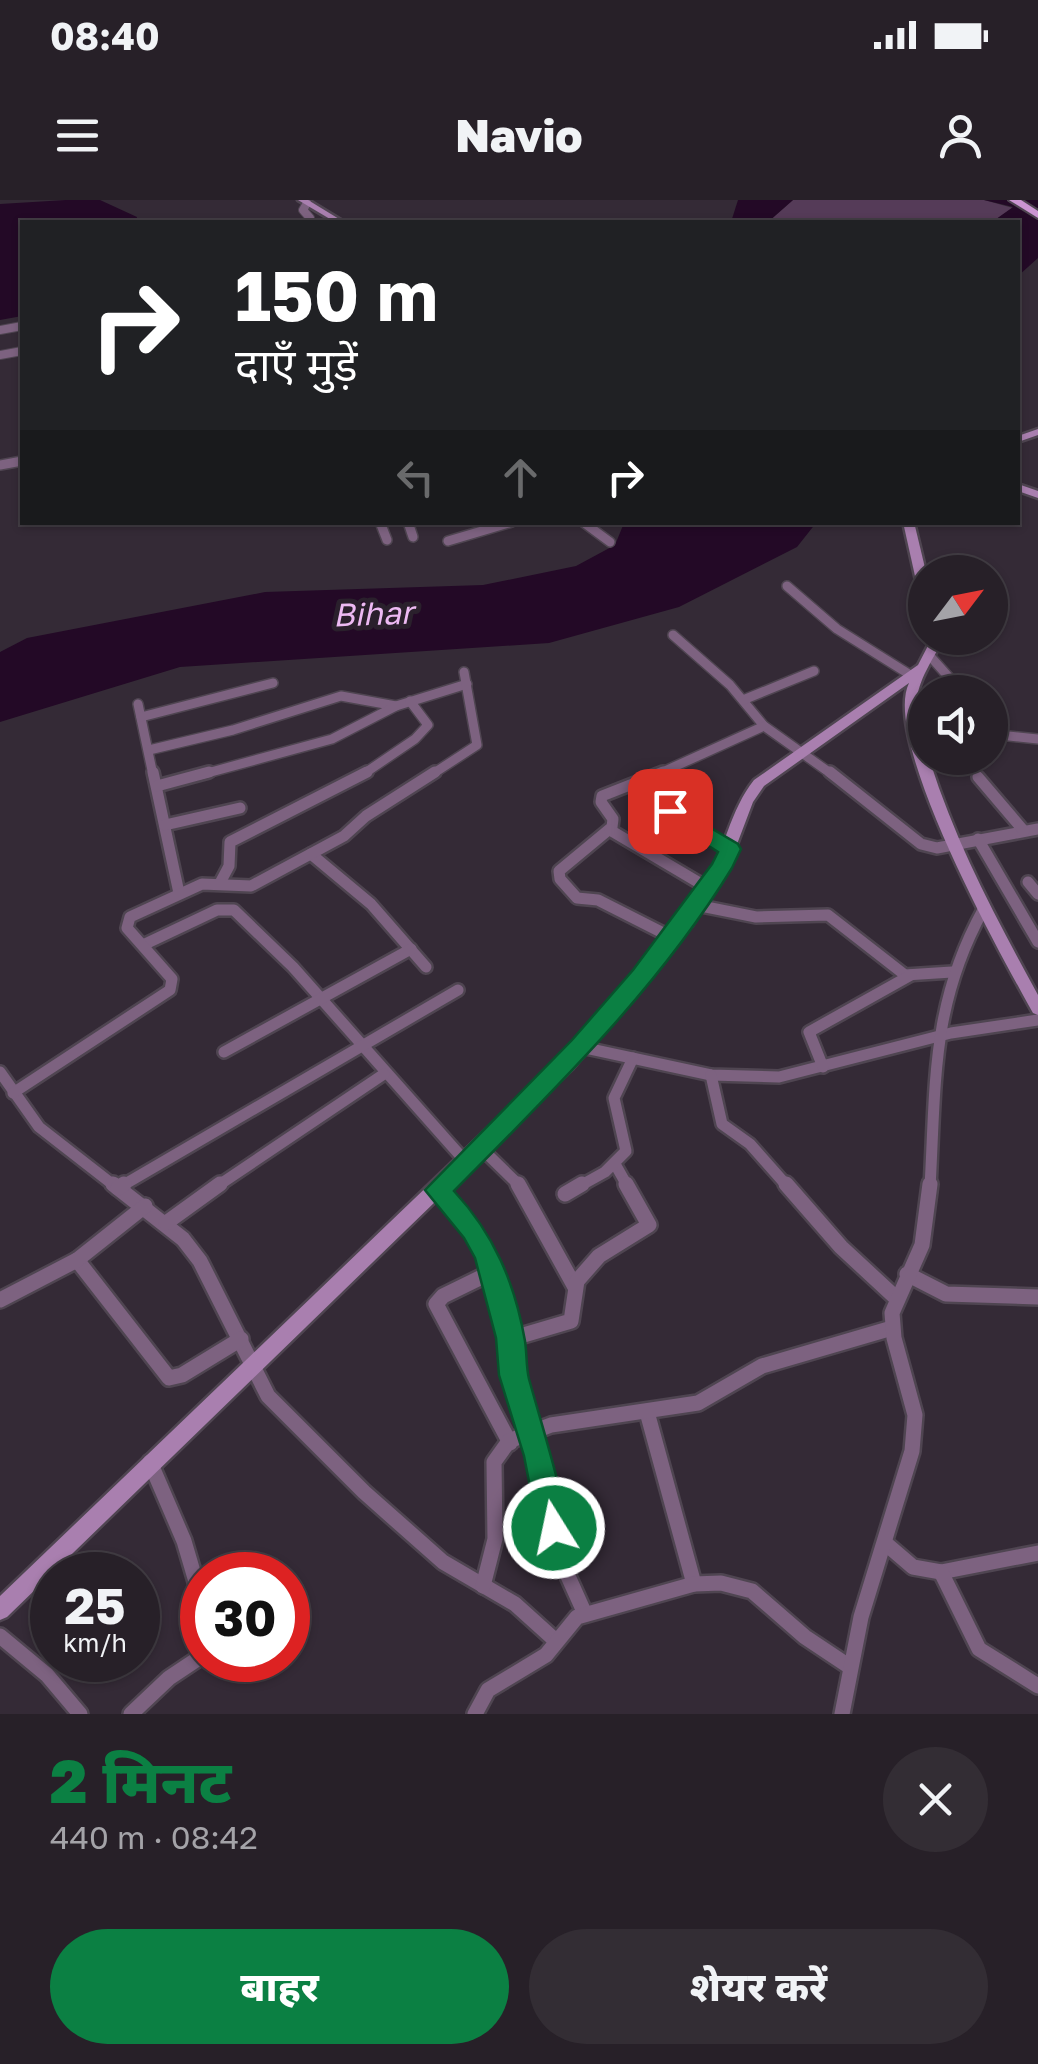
<!DOCTYPE html>
<html lang="hi">
<head>
<meta charset="utf-8">
<style>
	:root { --surface:#272028; --page:#332d34; --text:#f1f3f6; --muted:#a4a3a8; --line:#433e45; --accent:#0b8043 }
	body { margin:0; font-family:"Golos Text","Noto Sans Devanagari",sans-serif; background:var(--page); color:var(--text); height:100vh; display:flex; flex-direction:column; font-size:38px; white-space:nowrap }
	* { box-sizing:border-box; margin:0 }
	p { font-size:32px; color:var(--muted) }
	.icon { flex:none; width:55px; height:55px; fill:none; stroke:currentColor; stroke-width:2; stroke-linecap:round; stroke-linejoin:round }
	.map { position:relative; height:1514px; overflow:hidden }
	.sheet { display:flex; flex-direction:column; background:var(--surface); flex:1 }
	.sheet>* { flex:none }
	.banner { position:absolute; left:20px; top:20px; width:1000px; height:305px; border-radius:0px; box-shadow:0 2px 8px #0004,0 0 0 2px var(--line); background:#202124; color:#fff; overflow:hidden }
	.needle { width:65px; rotate:58deg }
	.controls { position:absolute; left:908px; top:355px; display:grid; gap:20px }
	.controls a { display:grid; place-items:center; width:100px; height:100px; border-radius:50%; background:var(--surface); box-shadow:0 2px 8px #0004,0 0 0 2px var(--line); font-size:50px }
	.speed { position:absolute; left:30px; top:1352px; display:flex; gap:20px; font-size:50px; font-weight:700; text-align:center }
	.speed>* { display:grid; place-content:center; width:130px; height:130px; border-radius:50%; background:var(--surface); box-shadow:0 2px 8px #0004,0 0 0 2px var(--line); line-height:1 }
	.speed small { font-size:25px; font-weight:400 }
	.speed .limit { border:15px solid #d22; background:#fff; color:#111 }
	.pin { position:absolute; display:grid; place-items:center; width:85px; height:85px; color:#fff; margin:-42px; border-radius:20px; box-shadow:0 5px 15px #0006 }
	.me { position:absolute; width:110px; margin:-55px; rotate:350deg; stroke-linejoin:round; filter:drop-shadow(0 0 8px #0008) }
	.turn { display:flex; align-items:center; gap:35px; height:210px; padding:0 50px; font-size:45px }
	.turn .icon { width:130px; height:130px; stroke-width:2.5 }
	.turn b { display:block; font-size:70px; line-height:85px }
	.lanes { display:flex; align-items:center; height:95px; padding:0 50px; background:#0003; justify-content:center; gap:50px; direction:ltr }
	.lanes .off { opacity:.35 }
	.round { display:grid; place-items:center; flex:none; width:105px; height:105px; border-radius:52px; background:var(--page) }
	.head { display:flex; align-items:center; justify-content:space-between; height:170px; padding:0 50px }
	h1 { font-size:60px; font-weight:800; line-height:75px; color:var(--accent) }
	.cta { display:flex; gap:20px; margin-top:auto; padding:20px 50px }
	.cta a { flex:1; height:115px; border-radius:60px; background:var(--accent); color:#fff; font-size:40px; font-weight:800; line-height:115px; text-align:center }
	.cta a+a { background:var(--page); color:var(--text) }
	.status { display:flex; justify-content:space-between; align-items:center; height:70px; padding:0 50px; background:var(--surface); direction:ltr }
	.status svg { height:28px; fill:currentColor }
	header { display:flex; justify-content:space-between; align-items:center; height:130px; padding:0 50px; background:var(--surface); font-size:45px; font-weight:800 }
	.map>svg:first-child { display:block }
	.green { fill:#553b58 }
	.water { fill:#230926 }
	.lines { fill:none; stroke-linecap:round; stroke-linejoin:round }
	.street-far3-casing { stroke:#4f4551; stroke-width:10 }
	.street-far2-casing { stroke:#4f4551; stroke-width:12 }
	.street-far1-casing { stroke:#4f4551; stroke-width:16 }
	.street-casing { stroke:#4f4551; stroke-width:20 }
	.secondary-casing { stroke:#4f4551; stroke-width:5 }
	.primary-casing { stroke:#4f4551; stroke-width:4 }
	.street-far3 { stroke:#7d6280; stroke-width:8 }
	.street-far2 { stroke:#7d6280; stroke-width:9 }
	.street-far1 { stroke:#7d6280; stroke-width:11 }
	.street { stroke:#7d6280; stroke-width:15 }
	.secondary { fill:#a97faf; fill-rule:evenodd }
	.primary { fill:#cb95d2; fill-rule:evenodd }
	.route { fill:#0b8043; stroke:#07532c; stroke-width:2.5 }
	.labels { text-anchor:middle; dominant-baseline:central; stroke-width:10; stroke-linejoin:round; paint-order:stroke }
	.far-water-label { font-size:32px; font-style:italic; fill:#edbaf3; stroke:#2a202c }
</style>
</head>
<body>
<div class="status"><b>08:40</b><svg viewBox="0 0 49 12"><path d="M0 12V9h3v3zM5 12V6h3v6zM10 12V3h3v9zM15 12V0h3v12zM26 1h20v11H26zM47 4h2v5h-2z"/></svg></div>
<header><svg class="icon" aria-label="menu" viewBox="0 0 24 24"><path d="M4 6h16M4 12h16M4 18h16"/></svg>Navio<svg class="icon" aria-label="person" viewBox="0 0 24 24"><circle cx="12" cy="8" r="4"/><path d="M4 21q1-7 8-7t8 7"/></svg></header>
<div class="map">
<svg width="1038" height="1514" viewBox="0 0 1038 1514">
	<rect width="100%" height="100%" fill="#342a36"/>
	<!-- green -->
	<polygon class="green" points="793,0 984,0 1013,8 992,22 768,22"/>
	<!-- water -->
	<g class="water">
		<polygon points="66,0 100,0 137,17 136,22 22,22 22,116 0,120 0,4"/>
		<polygon points="738,0 793,0 768,22 731,22"/>
		<polygon points="984,0 1038,0 1038,58 1018,76 1018,22 992,22 1013,7"/>
		<polygon points="624,323 816,323 797,347 679,407 549,443 180,467 0,522 0,452 27,438 265,392 483,385 576,366 615,345"/>
	</g>
	<g class="lines">
		<!-- street-far3 casing -->
		<g class="street-far3-casing">
			<g id="street-far3">
				<polyline points="307,3 303,10 310,18 308,22"/>
				<polyline points="0,130 22,126"/>
				<polyline points="0,155 22,151"/>
			</g>
		</g>
		<!-- street-far2 casing -->
		<g class="street-far2-casing">
			<g id="street-far2">
				<polyline points="0,265 22,261"/>
				<polyline points="380,322 387,340"/>
				<polyline points="408,322 413,337"/>
				<polyline points="583,322 610,342"/>
				<polyline points="448,341 512,322"/>
				<polyline points="787,386 837,429 912,476"/>
				<polyline points="673,435 730,485 764,526 833,575"/>
				<polyline points="930,456 962,492"/>
				<polyline points="743,500 814,471"/>
				<polyline points="138,504 153,575"/>
				<polyline points="141,517 273,483"/>
				<polyline points="990,534 1038,539"/>
				<polyline points="149,550 233,530 341,496 396,506"/>
				<polyline points="200,575 332,539 396,506 467,484"/>
				<polyline points="362,575 415,539 428,525 410,501"/>
				<polyline points="431,575 477,545 464,472"/>
				<polyline points="656,575 764,526"/>
			</g>
		</g>
		<!-- street-far1 casing -->
		<g class="street-far1-casing">
			<g id="street-far1">
				<polyline points="153,572 179,693"/>
				<polyline points="663,572 602,596 601,602 613,619 612,627 559,671 560,679 577,698 598,700 671,737"/>
				<polyline points="830,572 921,644 937,648 1038,629"/>
				<polyline points="978,577 1024,631"/>
				<polyline points="157,586 209,572"/>
				<polyline points="669,611 730,649"/>
				<polyline points="165,625 240,608"/>
				<polyline points="610,630 708,688"/>
				<polyline points="978,639 1038,742"/>
				<polyline points="311,654 371,704 426,767"/>
				<polyline points="1028,682 1038,694"/>
				<polyline points="220,683 229,666 230,642 367,572"/>
				<polyline points="696,705 756,717 828,715 905,775 952,772"/>
				<polyline points="143,745 217,710 234,710 293,767 466,962"/>
				<polyline points="581,847 711,875 779,877 951,833 1038,820"/>
				<polyline points="224,852 411,749"/>
				<polyline points="823,867 809,832 911,775"/>
				<polyline points="0,872 39,927 116,987"/>
				<polyline points="711,875 722,924 750,944 788,987"/>
				<polyline points="13,893 170,790 172,779 127,728 130,717 202,684 251,686 344,636 366,616 435,572"/>
				<polyline points="481,948 521,987"/>
				<polyline points="615,964 628,987"/>
				<polyline points="120,987 458,790"/>
				<polyline points="216,987 384,874"/>
				<polyline points="578,987 605,972 626,951 614,898 633,858"/>
				<path d="M 930,987 C 936,882 931,805 983,710"/>
			</g>
		</g>
		<!-- street casing -->
		<g class="street-casing">
			<g id="street">
				<polyline points="113,984 183,1039 200,1061 268,1196 364,1292 443,1362 515,1404 556,1441"/>
				<polyline points="518,984 575,1087"/>
				<polyline points="786,984 841,1047 896,1098"/>
				<polyline points="118,988 124,984"/>
				<polyline points="437,990 464,1018 488,1056 563,1365 585,1414"/>
				<polyline points="565,994 582,984"/>
				<polyline points="166,1023 220,984"/>
				<polyline points="77,1060 169,1178 182,1175 241,1139"/>
				<polyline points="492,1072 443,1096 436,1104 510,1243"/>
				<polyline points="907,1074 946,1094 1038,1097"/>
				<polyline points="0,1100 77,1060 145,1006"/>
				<polyline points="510,1139 571,1121 577,1081 599,1056 649,1025 626,984"/>
				<polyline points="647,1212 694,1384"/>
				<polyline points="150,1262 184,1341 202,1402"/>
				<polyline points="885,1343 913,1367 941,1372 1038,1353"/>
				<polyline points="941,1372 979,1449 1038,1486"/>
				<polyline points="483,1386 495,1339 494,1262 509,1241 551,1225 698,1203 762,1166 892,1128"/>
				<polyline points="0,1436 47,1475 80,1514"/>
				<polyline points="131,1514 169,1478 202,1456"/>
				<polyline points="475,1514 488,1490 546,1455 577,1417 694,1384 721,1383 752,1391 805,1437 850,1467"/>
				<polyline points="842,1514 861,1417 912,1251 915,1215 894,1138 892,1113 922,1045 930,984"/>
			</g>
		</g>
		<!-- secondary casing -->
		<g class="secondary-casing">
			<g id="secondary">
				<polygon points="298,0 308,0 344,22 335,22"/>
				<polygon points="1038,229 1038,235 1018,242 1018,236"/>
				<polygon points="1018,284 1038,291 1038,298 1018,291"/>
				<polygon points="903,322 914,322 926,372 925,398 919,394"/>
				<path d="M 932,438 L 944,438 C 934,458 914,485 917,508 C 919,525 925,540 925,558 L 929,558 C 955,642 996,718 1038,795 L 1038,815 L 1033,813 C 1001,756 881,540 909,483 L 764,586 L 753,602 L 728,668 L 693,724 L 654,774 L 572,869 L 7,1417 L 0,1420 L 0,1396 L 560,859 C 610,804 664,749 704,685 C 725,650 730,610 754,580 L 918,465 Z"/>
			</g>
		</g>
		<!-- primary casing -->
		<g class="primary-casing">
			<polygon id="primary" points="1009,0 1021,0 1038,11 1038,18"/>
		</g>
		<!-- street-far3 -->
		<use href="#street-far3" class="street-far3"/>
		<!-- street-far2 -->
		<use href="#street-far2" class="street-far2"/>
		<!-- street-far1 -->
		<use href="#street-far1" class="street-far1"/>
		<!-- street -->
		<use href="#street" class="street"/>
		<!-- secondary -->
		<use href="#secondary" class="secondary"/>
		<!-- primary -->
		<use href="#primary" class="primary"/>
	</g>
	<!-- route -->
	<path class="route" d="M 670,604 L 738,644 L 741,649 L 732,668 C 658,789 554,890 454,991 C 494,1034 515,1083 525,1141 C 527,1154 526,1167 529,1179 C 543,1229 558,1277 569,1328 L 564,1339 L 554,1343 L 543,1339 L 538,1328 L 524,1256 L 499,1175 L 496,1138 L 475,1058 L 464,1038 L 425,990 L 572,840 L 633,770 L 712,664 L 718,652 L 662,616 L 659,611 Z"/>
	<g class="labels">
		<!-- far-water labels -->
		<g class="far-water-label">
			<text transform="translate(373 413) rotate(-2)">Bihar</text>
		</g>
	</g>
</svg>
<div class="controls">
<a><svg class="needle" viewBox="-14 -14 28 28"><path d="M0-13l5 13h-10z" fill="#e53935"/><path d="M0 13l5-13h-10z" fill="#a4a3a8"/></svg></a>
<a><svg class="icon" aria-label="sound" viewBox="0 0 24 24"><path d="M4 9h4l5-4v14l-5-4H4zM17 9q2 3 0 6"/></svg></a>
</div>
<div class="speed"><div>25<small>km/h</small></div><div class="limit">30</div></div>
<div class="pin" style="left:670px;top:611px;background:#d93025"><svg class="icon" aria-label="arrive" viewBox="0 0 24 24"><path d="M6 21V4h12l-3 4 3 4H6"/></svg></div>
<svg class="me" style="left:554px;top:1328px" viewBox="-20 -20 40 40"><circle r="17" fill="#0b8043" stroke="#fff" stroke-width="3"/><path d="M0-11L8 9 0 5-8 9z" fill="#fff"/></svg>
<div class="banner">
<div class="turn"><svg class="icon" aria-label="right" viewBox="0 0 24 24"><path d="M7 20v-9h11M14 6l5 5-5 5"/></svg><div><b>150 m</b>दाएँ मुड़ें</div></div>
<div class="lanes"><svg class="icon off" aria-label="left" viewBox="0 0 24 24"><path d="M17 20v-9H6M10 6l-5 5 5 5"/></svg><svg class="icon off" aria-label="ahead" viewBox="0 0 24 24"><path d="M12 20V5M6 11l6-6 6 6"/></svg><svg class="icon" aria-label="right" viewBox="0 0 24 24"><path d="M7 20v-9h11M14 6l5 5-5 5"/></svg></div>
</div>
</div>
<section class="sheet">
<div class="head"><div><h1>2 मिनट</h1><p>440 m · 08:42</p></div><a class="round"><svg class="icon" aria-label="close" viewBox="0 0 24 24"><path d="M6 6l12 12M18 6L6 18"/></svg></a></div>
<div class="cta"><a>बाहर</a><a>शेयर करें</a></div>
</section>
</body>
</html>
